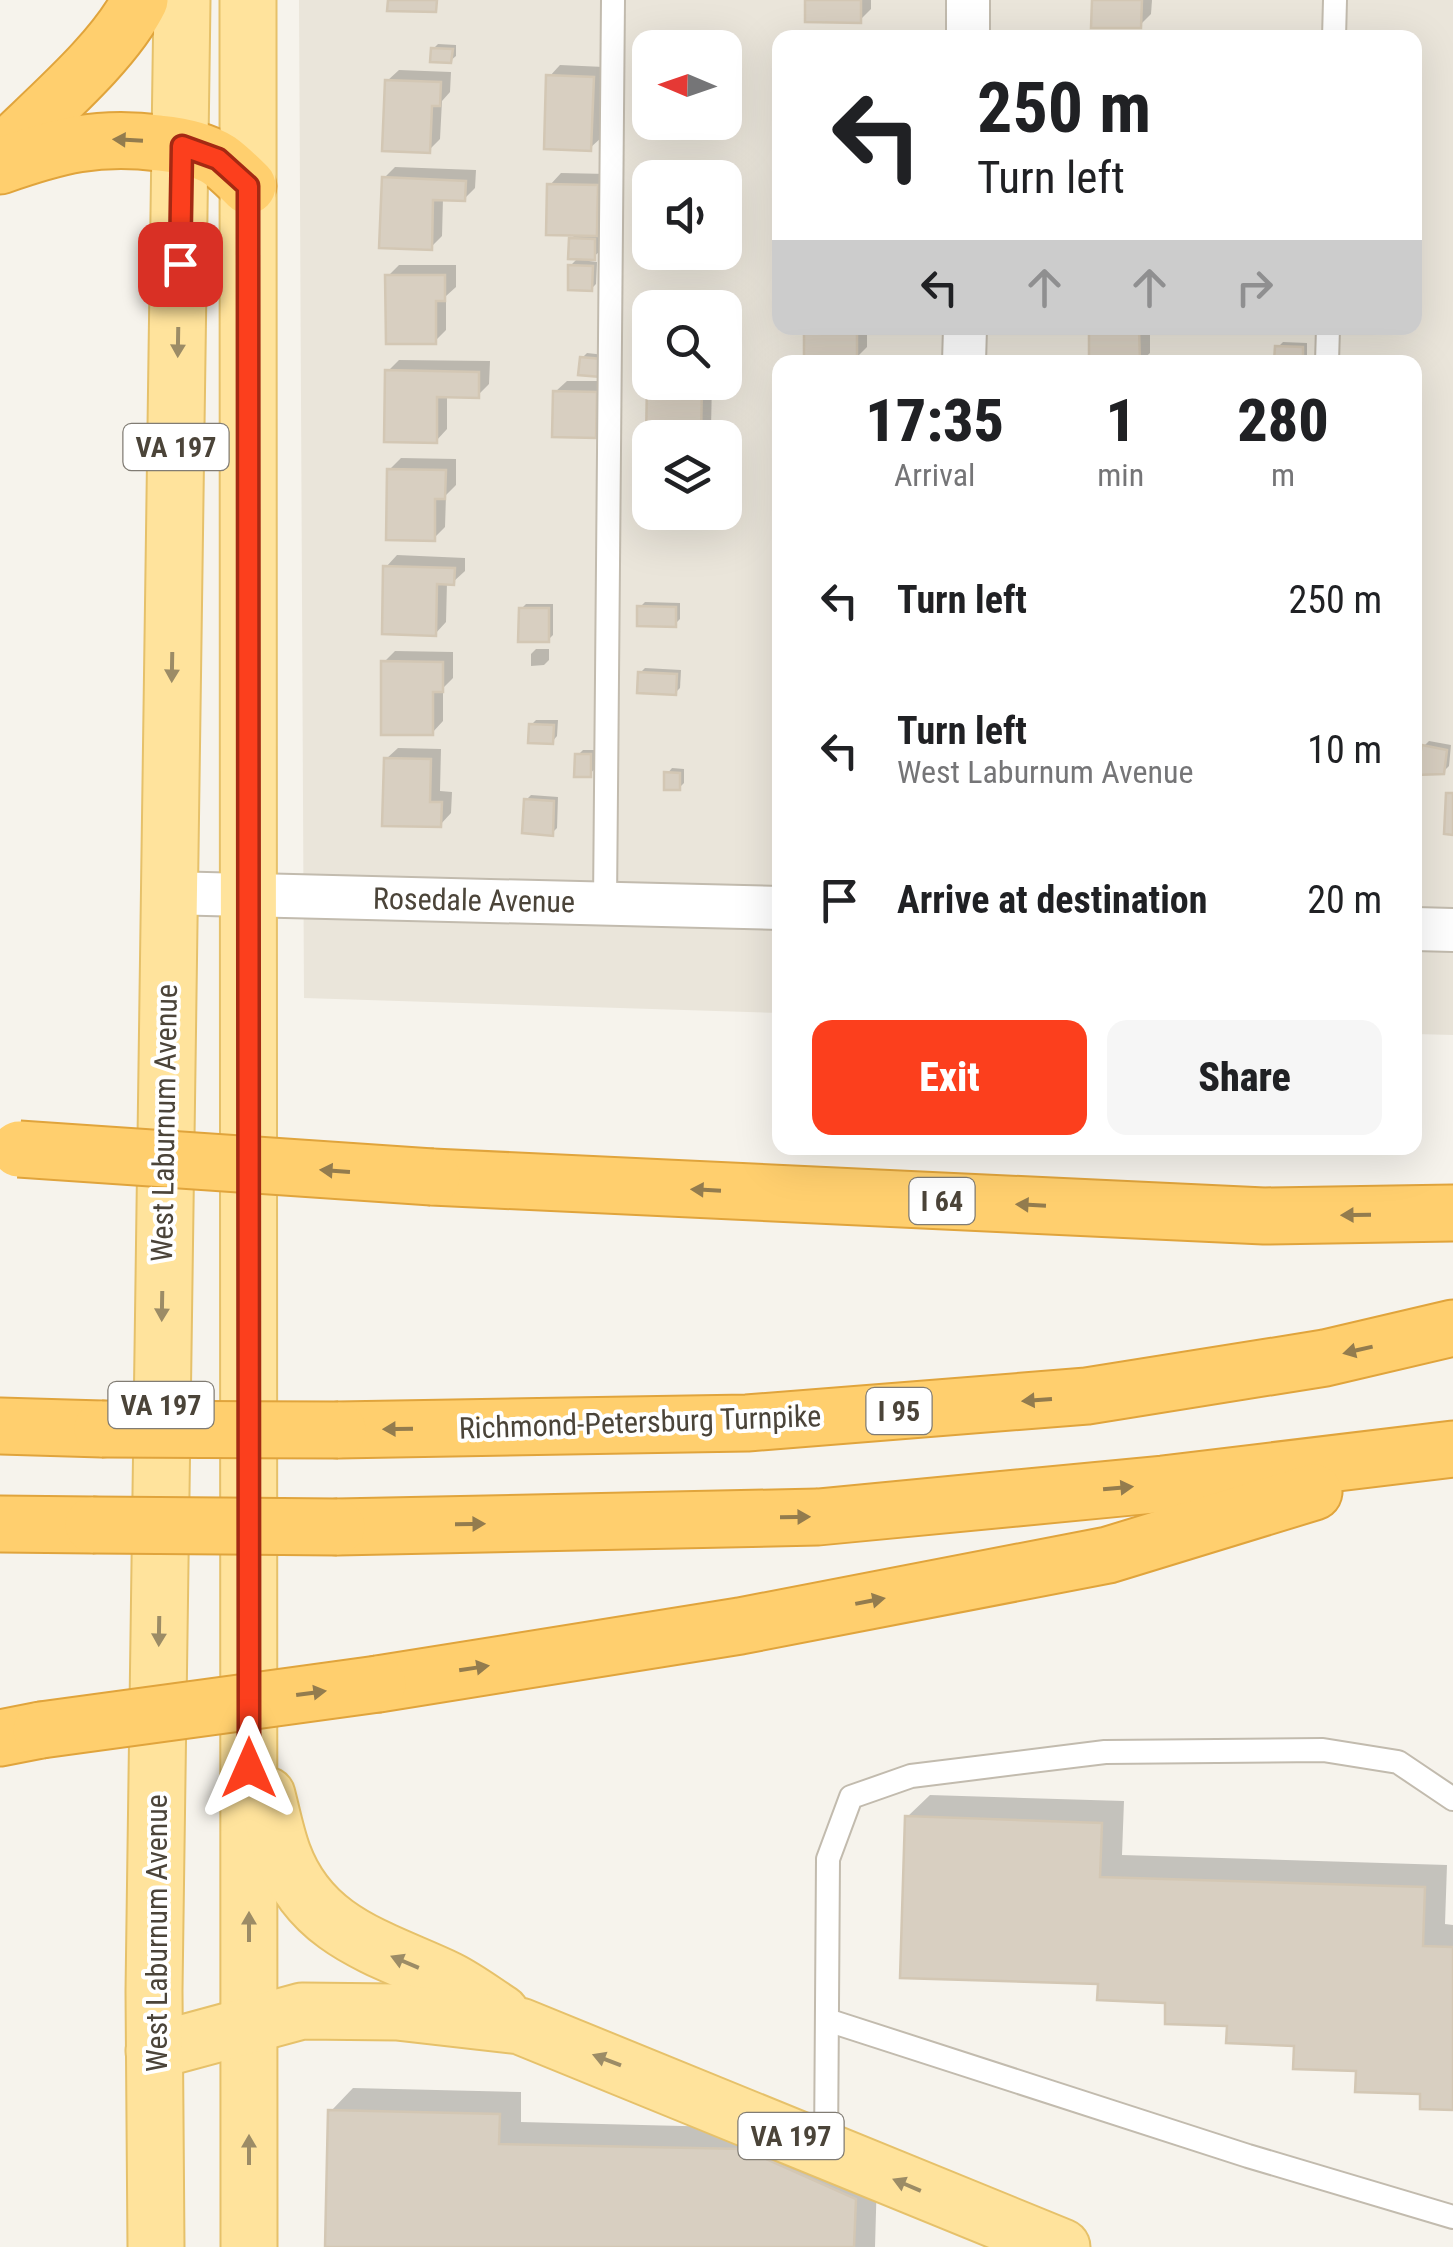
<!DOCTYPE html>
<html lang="en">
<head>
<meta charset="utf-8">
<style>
	:root { --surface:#fff; --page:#f6f6f6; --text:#202124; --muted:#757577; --accent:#fc3f1d }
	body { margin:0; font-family:"Roboto Condensed",sans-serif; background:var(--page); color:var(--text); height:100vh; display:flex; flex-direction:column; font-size:38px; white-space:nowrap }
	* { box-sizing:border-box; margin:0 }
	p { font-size:32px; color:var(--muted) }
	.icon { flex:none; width:55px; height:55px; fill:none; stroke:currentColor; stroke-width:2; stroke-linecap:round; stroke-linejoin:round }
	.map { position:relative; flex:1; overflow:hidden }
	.sheet { position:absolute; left:772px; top:355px; width:650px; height:800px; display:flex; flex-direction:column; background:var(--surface); border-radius:20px; box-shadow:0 10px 40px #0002 }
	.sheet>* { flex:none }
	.hud { position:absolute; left:772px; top:30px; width:650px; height:305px; border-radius:20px; box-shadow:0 10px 40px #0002; background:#fff; color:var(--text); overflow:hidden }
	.needle { width:65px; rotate:272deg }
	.buttons { position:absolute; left:632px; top:30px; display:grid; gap:20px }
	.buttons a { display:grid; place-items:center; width:110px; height:110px; border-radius:20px; background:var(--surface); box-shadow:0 10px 40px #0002; font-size:50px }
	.pin { position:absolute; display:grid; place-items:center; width:85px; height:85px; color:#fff; margin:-42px; border-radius:20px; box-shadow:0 5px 15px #0006 }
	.me { position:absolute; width:110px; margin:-55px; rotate:0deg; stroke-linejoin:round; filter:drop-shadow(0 0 8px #0008) }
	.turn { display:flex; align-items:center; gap:35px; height:210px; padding:0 40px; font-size:45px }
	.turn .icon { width:130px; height:130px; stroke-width:2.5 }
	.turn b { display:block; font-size:70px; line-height:85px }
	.lanes { display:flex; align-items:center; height:95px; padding:0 40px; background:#0003; justify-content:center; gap:50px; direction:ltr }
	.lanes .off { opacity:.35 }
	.eta { display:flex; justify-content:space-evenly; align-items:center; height:170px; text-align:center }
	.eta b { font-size:60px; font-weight:800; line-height:70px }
	.button { display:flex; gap:20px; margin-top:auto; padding:20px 40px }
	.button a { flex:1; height:115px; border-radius:20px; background:var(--accent); color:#fff; font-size:40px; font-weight:800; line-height:115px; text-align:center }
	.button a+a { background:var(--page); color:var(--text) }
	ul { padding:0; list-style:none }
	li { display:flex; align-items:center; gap:30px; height:150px; padding:0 40px }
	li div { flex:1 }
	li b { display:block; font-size:38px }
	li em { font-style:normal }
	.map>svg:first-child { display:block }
	.residential { fill:#eae5da; fill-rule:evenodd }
	.shadow { fill:#0003 }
	.building { fill:#d8cfc1; stroke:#d3c7b4; stroke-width:2.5 }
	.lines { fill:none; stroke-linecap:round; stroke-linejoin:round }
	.lane-casing { stroke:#c2bbae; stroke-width:26 }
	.street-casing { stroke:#c2bbae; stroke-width:46 }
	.primary-casing { stroke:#e6c16a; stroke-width:59 }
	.highway-casing { stroke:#e0a43c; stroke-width:59 }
	.lane { stroke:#fff; stroke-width:22 }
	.street { stroke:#fff; stroke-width:42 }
	.primary { stroke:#ffe39c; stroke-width:55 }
	.highway { stroke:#ffcf6e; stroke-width:55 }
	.highway-bridge-casing { stroke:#e0a43c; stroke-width:59; stroke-linecap:butt }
	.highway-bridge { stroke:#ffcf6e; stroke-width:55 }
	.oneway { fill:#937c4e }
	.oneway2 { fill:#9c8c66 }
	.route-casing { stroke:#a42913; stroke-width:25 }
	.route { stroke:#fc3f1d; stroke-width:18 }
	.labels { text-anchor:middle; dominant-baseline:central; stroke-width:8; stroke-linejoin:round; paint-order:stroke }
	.shield { fill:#fff; stroke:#817c74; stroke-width:2.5 }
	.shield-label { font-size:28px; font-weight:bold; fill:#4b4439 }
	.street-label { font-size:30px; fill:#4b4439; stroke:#fff }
</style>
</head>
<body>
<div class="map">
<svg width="1453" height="2247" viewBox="0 0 1453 2247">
	<rect width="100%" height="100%" fill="#f6f3ec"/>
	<!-- residential -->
	<path class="residential" d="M 299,0 L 1453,0 L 1453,1035 L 1415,1034 L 1415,362 L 780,362 L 780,1013 L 304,998 ZM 780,38 L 1415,38 L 1415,328 L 780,328 ZM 650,48 L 725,48 L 725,122 L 650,122 ZM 650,178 L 725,178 L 725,252 L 650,252 ZM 650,308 L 725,308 L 725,382 L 650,382 ZM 650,438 L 725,438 L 725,512 L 650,512 Z"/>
	<!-- shadow -->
	<g class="shadow">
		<polygon points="808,0 871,0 871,9 860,20"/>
		<polygon points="1095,0 1152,0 1151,14 1140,25"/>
		<polygon points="438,44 456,45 456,56 450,61 433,49"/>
		<polygon points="560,65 604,67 602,137 590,148 549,77"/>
		<polygon points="399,70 451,72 450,92 442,101 440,139 429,150 387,81"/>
		<polygon points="650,115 650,122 670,122 667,126 649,124"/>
		<polygon points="780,134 780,160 776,160 777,137"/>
		<polygon points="395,167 476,170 475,188 464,199 443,198 442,236 431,247 384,178"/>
		<polygon points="561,173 608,174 607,222 594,235 599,235 599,252 589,261 597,262 596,284 591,289 570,266 579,257 571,239 577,233 550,185"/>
		<polygon points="399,265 456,265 456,287 446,296 446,330 435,341 388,276"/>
		<polygon points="807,328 867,328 867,347 856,358 807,358"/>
		<polygon points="1092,328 1150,328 1150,353 1140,362 1092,362"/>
		<polygon points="1283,342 1307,343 1307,362 1277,362 1278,347"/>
		<polygon points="587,353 605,355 604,369 582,358"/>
		<polygon points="399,360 490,361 489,384 478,395 447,395 447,429 436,441 388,371"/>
		<polygon points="567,381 607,381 606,424 595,435 555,392"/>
		<polygon points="651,382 712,382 711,428 702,438 649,439"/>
		<polygon points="401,458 456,459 456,485 446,495 445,527 434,538 389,470"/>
		<polygon points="650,473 650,509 646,509 647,476"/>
		<polygon points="397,555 465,558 465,571 453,582 447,582 446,622 435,634 386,567"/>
		<polygon points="780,578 780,607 775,606 775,583"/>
		<polygon points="645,602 680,603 680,619 675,624 640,607"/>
		<polygon points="526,604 553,604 553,635 548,640 521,609"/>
		<polygon points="536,649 549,649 549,660 544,665 531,666 531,654"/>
		<polygon points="395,651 453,652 453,678 443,688 443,721 432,733 384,662"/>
		<polygon points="645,668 681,670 680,688 675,693 640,673"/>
		<polygon points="536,720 558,720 557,736 552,742 531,725"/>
		<polygon points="1429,741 1451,745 1449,766 1443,772 1424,746"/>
		<polygon points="398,748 441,749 440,791 452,792 451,813 440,825 386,759"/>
		<polygon points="583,750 595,750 595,769 589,774 578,755"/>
		<polygon points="672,768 684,769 684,783 679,788 667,774"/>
		<polygon points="531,795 558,797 557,828 552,833 526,800"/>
		<polygon points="930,1795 1124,1801 1122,1855 1447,1865 1445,1924 1453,1925 1453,2107 1423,2092 1297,2043 1101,1982 907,1817"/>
		<polygon points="353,2088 521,2092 521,2122 768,2128 877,2177 875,2247 328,2247 331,2111"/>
	</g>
	<!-- building -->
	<g class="building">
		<polygon points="388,0 437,0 436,12 387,11"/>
		<polygon points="805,0 861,0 861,23 805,22"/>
		<polygon points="1092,0 1142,0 1141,28 1091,28"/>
		<polygon points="431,48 453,49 451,63 430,62"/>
		<polygon points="546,75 594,77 591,151 544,149"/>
		<polygon points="385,80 441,82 440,106 432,106 430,153 382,151"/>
		<polygon points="382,177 466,181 465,201 433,200 432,250 379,248"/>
		<polygon points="547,184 598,185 597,236 546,235"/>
		<polygon points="569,238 595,239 595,260 568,259"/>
		<polygon points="568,265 593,266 592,291 568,290"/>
		<polygon points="385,275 445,275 445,301 436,301 436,344 386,344"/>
		<rect x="804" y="328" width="53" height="33"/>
		<polygon points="1089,328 1139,328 1140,362 1089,362"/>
		<polygon points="1275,346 1303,347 1303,362 1274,362"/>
		<polygon points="580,357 602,359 600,377 578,375"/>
		<polygon points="385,370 479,372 479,398 437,397 437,443 384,442"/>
		<polygon points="647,382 702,383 701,438 650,438 650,442 646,442"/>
		<polygon points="553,391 597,392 596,438 552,437"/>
		<polygon points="387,469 446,470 445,499 435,499 435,541 386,540"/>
		<polygon points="383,566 455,568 454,585 437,584 436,636 382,634"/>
		<polygon points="637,606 676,607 676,627 637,626"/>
		<polygon points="519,608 549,608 549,642 518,642"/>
		<polygon points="381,661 443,662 443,692 433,692 433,735 381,735"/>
		<polygon points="638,672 677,674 676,695 637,693"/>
		<polygon points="529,724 554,725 553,744 528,743"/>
		<polygon points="1422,745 1447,750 1444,774 1416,775"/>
		<polygon points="575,754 591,754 591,777 574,777"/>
		<polygon points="384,758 431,759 430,802 442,802 441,827 382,826"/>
		<polygon points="664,772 680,773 680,790 664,790"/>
		<polygon points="1446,793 1453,793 1453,835 1444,834"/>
		<polygon points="524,799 554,801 553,836 522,833"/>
		<polygon points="905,1816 1102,1823 1100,1877 1425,1887 1423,1946 1453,1947 1453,2110 1420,2109 1420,2094 1355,2092 1356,2071 1293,2069 1294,2046 1226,2043 1227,2026 1165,2024 1165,2003 1097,2000 1098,1984 900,1978"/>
		<polygon points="328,2110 500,2114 499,2144 744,2149 856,2199 854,2247 325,2247"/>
	</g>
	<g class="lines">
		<!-- lane casing -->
		<g class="lane-casing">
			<g id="lane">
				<polyline points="1334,38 1335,0"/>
				<polyline points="1327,362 1328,328"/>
				<polyline points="605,903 613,0"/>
				<polyline points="827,2020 1248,2156 1453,2217"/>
				<polyline points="826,2151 828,1859 851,1797 911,1776 1105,1752 1323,1750 1398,1762 1453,1799"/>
			</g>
		</g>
		<!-- street casing -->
		<g class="street-casing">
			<g id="street">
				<polyline points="968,38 968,0"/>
				<polyline points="964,362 965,328"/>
				<polyline points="167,893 780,908"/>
				<polyline points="1415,929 1453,930"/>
			</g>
		</g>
		<!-- primary casing -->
		<g class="primary-casing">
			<g id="primary">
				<polyline points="248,0 249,2247"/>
				<path d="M 267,1795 C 272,1814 276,1835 283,1854 C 312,1933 382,1948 449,1980 C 467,1989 484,2002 501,2013"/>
				<polyline points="154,2051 302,2011 397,2012 520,2026 1062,2247"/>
				<polyline points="156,2247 154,1991 182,0"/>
			</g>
		</g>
		<!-- highway casing -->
		<g class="highway-casing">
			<g id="highway">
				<path d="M 0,155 C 43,112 114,53 140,0"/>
				<path d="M 0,166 C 57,146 98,135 159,143 C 179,145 202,149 219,160 C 229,167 239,177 248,186"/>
				<polyline points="432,1177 1264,1216 1453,1213"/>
				<polyline points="0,1426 102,1429"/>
				<polyline points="338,1430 747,1423 1087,1396 1325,1358 1453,1328"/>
				<polyline points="0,1524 93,1525"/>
				<polyline points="337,1527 818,1517 1163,1484 1453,1449"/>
				<polyline points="378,1684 740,1626 1108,1555 1314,1492"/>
				<polyline points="0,1738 41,1730"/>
			</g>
		</g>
		<!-- lane -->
		<use href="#lane" class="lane"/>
		<!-- street -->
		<use href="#street" class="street"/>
		<!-- primary -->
		<use href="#primary" class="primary"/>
		<!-- highway -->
		<use href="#highway" class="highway"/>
		<!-- highway-bridge casing -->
		<g class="highway-bridge-casing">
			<g id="highway-bridge">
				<polyline points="19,1149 432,1177"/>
				<polyline points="102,1429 338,1430"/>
				<polyline points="93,1525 337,1527"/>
				<polyline points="41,1730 378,1684"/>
			</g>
		</g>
		<!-- highway-bridge -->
		<use href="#highway-bridge" class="highway-bridge"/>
	</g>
	<!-- one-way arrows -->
	<defs><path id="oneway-solid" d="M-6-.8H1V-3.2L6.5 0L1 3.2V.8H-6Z" transform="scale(2.5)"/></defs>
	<g class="oneway">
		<use href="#oneway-solid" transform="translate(128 140) rotate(-177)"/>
		<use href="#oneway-solid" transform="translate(335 1171) rotate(-176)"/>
		<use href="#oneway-solid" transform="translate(706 1190) rotate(-177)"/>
		<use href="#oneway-solid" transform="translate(1031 1205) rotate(-177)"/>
		<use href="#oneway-solid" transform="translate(1356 1215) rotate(179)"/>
		<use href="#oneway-solid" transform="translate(1358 1350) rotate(167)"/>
		<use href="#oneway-solid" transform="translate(1037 1400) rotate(176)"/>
		<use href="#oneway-solid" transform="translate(398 1429) rotate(179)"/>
		<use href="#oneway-solid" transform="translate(1118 1488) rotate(-5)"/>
		<use href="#oneway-solid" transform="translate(795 1517) rotate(-1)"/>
		<use href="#oneway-solid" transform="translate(470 1524) rotate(-1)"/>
		<use href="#oneway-solid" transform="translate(870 1601) rotate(-11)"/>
		<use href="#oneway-solid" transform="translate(474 1668) rotate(-9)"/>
		<use href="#oneway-solid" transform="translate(311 1693) rotate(-8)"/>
	</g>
	<g class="oneway2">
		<use href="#oneway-solid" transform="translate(178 342) rotate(91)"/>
		<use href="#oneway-solid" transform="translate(172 667) rotate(91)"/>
		<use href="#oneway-solid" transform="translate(162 1306) rotate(91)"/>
		<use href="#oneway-solid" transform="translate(159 1631) rotate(91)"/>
		<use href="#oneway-solid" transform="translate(249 1927) rotate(-90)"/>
		<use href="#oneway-solid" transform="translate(405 1962) rotate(-157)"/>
		<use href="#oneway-solid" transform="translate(607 2060) rotate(-159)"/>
		<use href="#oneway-solid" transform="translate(249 2150) rotate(-90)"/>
		<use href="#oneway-solid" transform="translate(907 2185) rotate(-157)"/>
	</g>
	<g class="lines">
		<!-- route casing -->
		<g class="route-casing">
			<polyline id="route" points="180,264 182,146 218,159 248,186 249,1768"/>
		</g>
		<!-- route -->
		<use href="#route" class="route"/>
	</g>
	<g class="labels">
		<!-- shield labels -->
		<g class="shield">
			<rect x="123.5" y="424" width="105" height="46" rx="8"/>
			<rect x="909.5" y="1178" width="65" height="46" rx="8"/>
			<rect x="108.5" y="1382" width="105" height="46" rx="8"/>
			<rect x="866.5" y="1388" width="65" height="46" rx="8"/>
			<rect x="738.5" y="2113" width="105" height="46" rx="8"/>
		</g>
		<g class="shield-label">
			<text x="176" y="447">VA 197</text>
			<text x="942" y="1201">I 64</text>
			<text x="161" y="1405">VA 197</text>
			<text x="899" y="1411">I 95</text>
			<text x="791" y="2136">VA 197</text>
		</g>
		<!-- street labels -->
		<g class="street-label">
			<text transform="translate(474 900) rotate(1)">Rosedale Avenue</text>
			<text transform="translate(164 1123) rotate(-89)">West Laburnum Avenue</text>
			<text transform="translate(640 1422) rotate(-2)">Richmond-Petersburg Turnpike</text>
			<text transform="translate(156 1933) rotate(-90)">West Laburnum Avenue</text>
		</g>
	</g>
</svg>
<div class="buttons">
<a><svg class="needle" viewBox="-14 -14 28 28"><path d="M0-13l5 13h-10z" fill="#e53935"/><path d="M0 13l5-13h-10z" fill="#757577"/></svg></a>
<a><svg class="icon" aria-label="sound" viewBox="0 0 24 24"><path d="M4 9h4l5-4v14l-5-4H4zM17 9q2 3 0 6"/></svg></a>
<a><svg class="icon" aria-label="search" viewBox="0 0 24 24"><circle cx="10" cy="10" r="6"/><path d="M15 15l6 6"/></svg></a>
<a><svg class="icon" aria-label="layers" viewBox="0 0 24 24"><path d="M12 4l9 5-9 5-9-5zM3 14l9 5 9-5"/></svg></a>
</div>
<div class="pin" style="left:180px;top:264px;background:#d93025"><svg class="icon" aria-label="arrive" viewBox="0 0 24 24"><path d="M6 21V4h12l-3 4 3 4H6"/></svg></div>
<svg class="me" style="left:249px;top:1768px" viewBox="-20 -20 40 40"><path d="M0-17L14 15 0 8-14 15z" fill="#fc3f1d" stroke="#fff" stroke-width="4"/></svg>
<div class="hud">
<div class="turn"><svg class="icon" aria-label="left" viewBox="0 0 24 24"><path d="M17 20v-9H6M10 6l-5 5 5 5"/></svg><div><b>250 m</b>Turn left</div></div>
<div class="lanes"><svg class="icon" aria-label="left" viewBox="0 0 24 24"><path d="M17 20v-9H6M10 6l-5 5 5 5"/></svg><svg class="icon off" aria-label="ahead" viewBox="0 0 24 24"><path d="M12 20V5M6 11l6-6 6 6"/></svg><svg class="icon off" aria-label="ahead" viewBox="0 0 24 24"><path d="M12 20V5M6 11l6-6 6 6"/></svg><svg class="icon off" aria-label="right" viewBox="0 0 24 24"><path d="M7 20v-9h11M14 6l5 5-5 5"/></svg></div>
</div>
<section class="sheet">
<div class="eta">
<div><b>17:35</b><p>Arrival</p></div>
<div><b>1</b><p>min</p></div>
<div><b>280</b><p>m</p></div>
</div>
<ul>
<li><svg class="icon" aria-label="left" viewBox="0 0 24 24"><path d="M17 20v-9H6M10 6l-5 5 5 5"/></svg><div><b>Turn left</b></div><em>250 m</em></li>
<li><svg class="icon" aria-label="left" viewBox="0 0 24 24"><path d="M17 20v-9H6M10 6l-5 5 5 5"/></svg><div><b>Turn left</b><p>West Laburnum Avenue</p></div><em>10 m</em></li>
<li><svg class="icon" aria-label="arrive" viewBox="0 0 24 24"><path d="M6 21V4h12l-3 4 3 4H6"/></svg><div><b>Arrive at destination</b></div><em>20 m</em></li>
</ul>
<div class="button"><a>Exit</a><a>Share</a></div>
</section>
</div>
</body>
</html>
